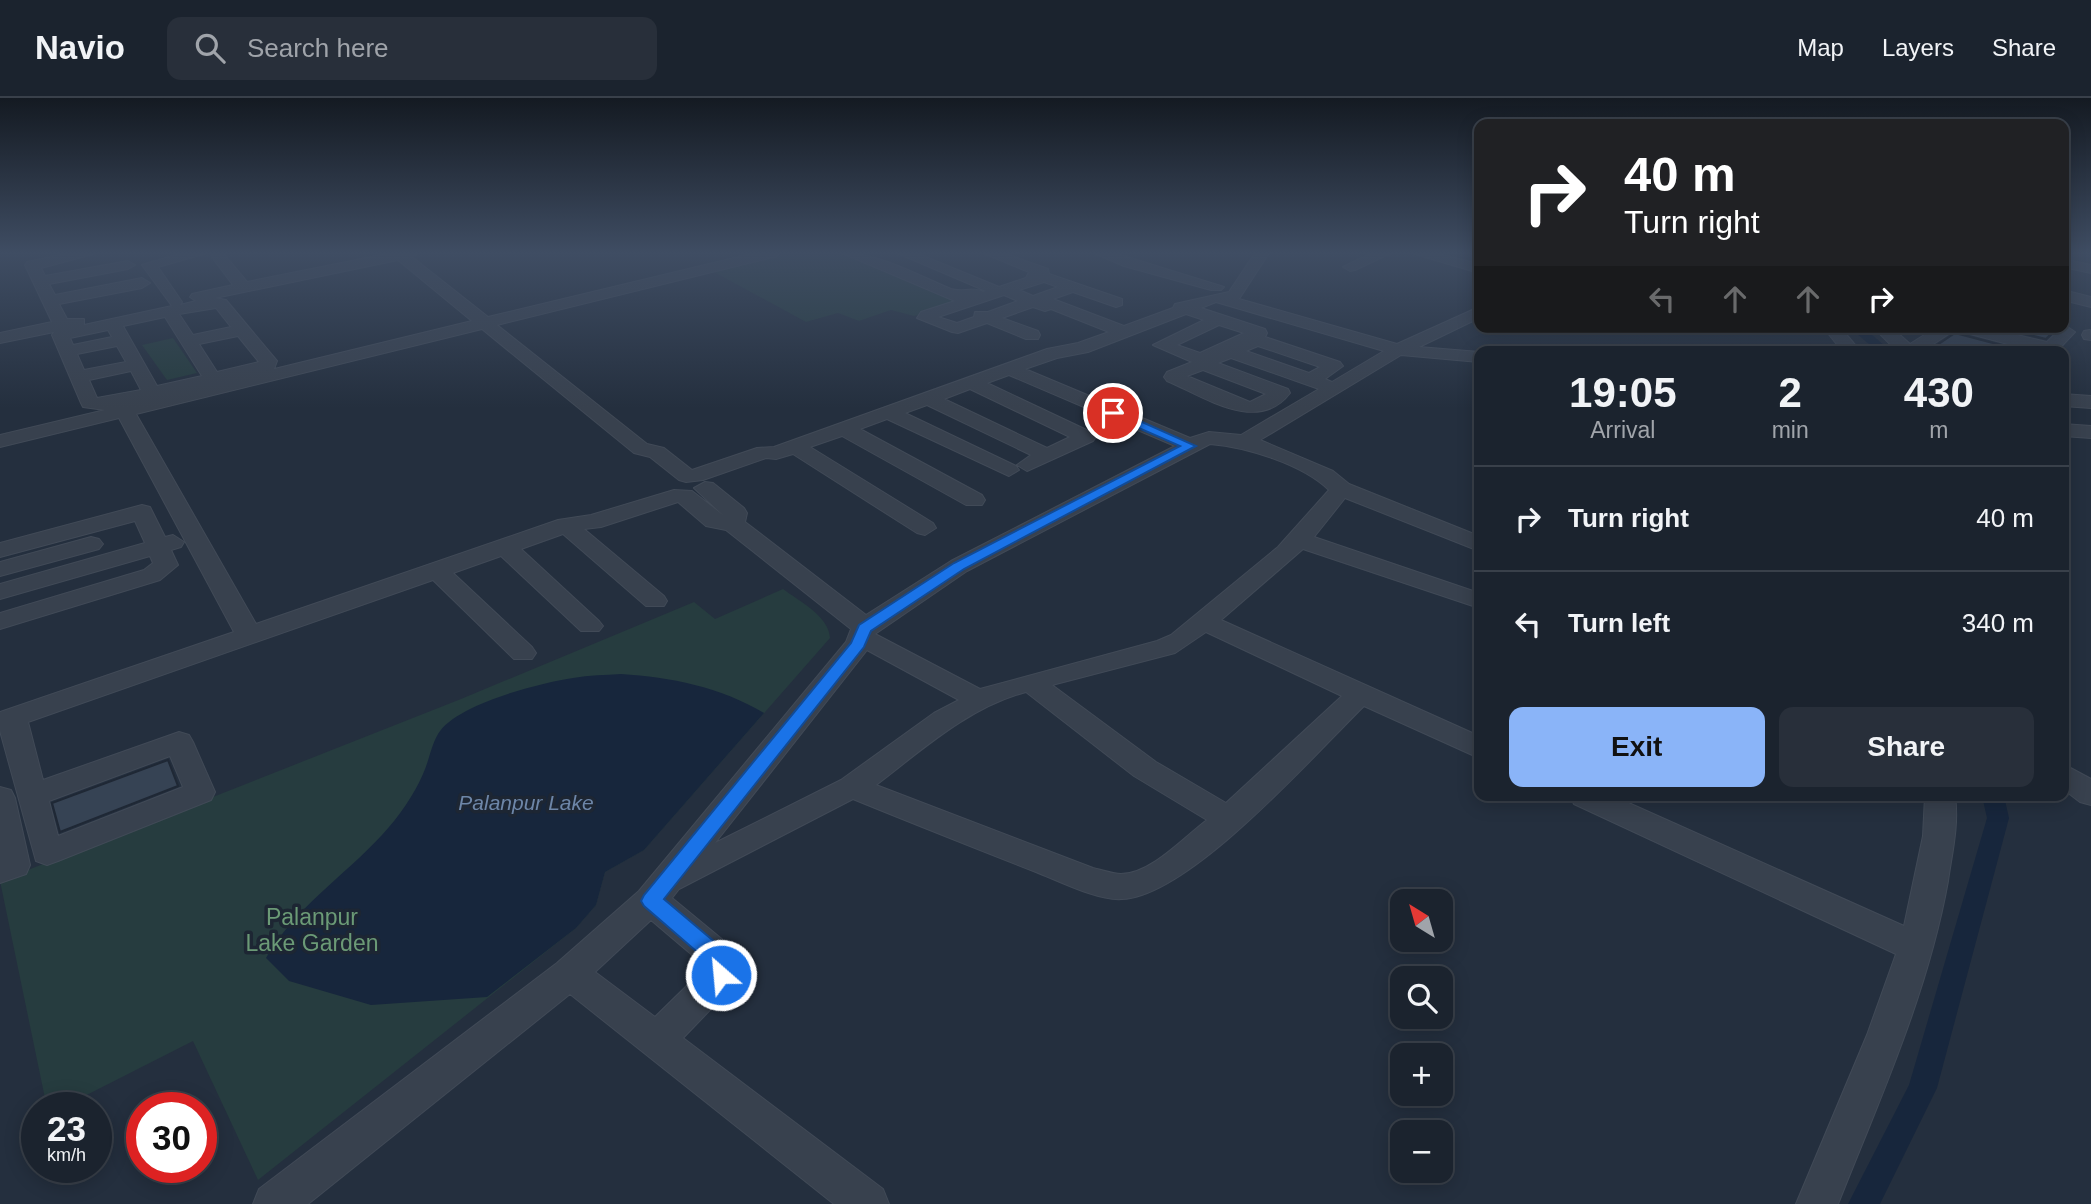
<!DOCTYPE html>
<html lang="en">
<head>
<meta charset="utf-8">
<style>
	:root { --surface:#1b232e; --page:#282f3a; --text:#f1f3f6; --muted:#a0a4aa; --line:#39404a; --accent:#8ab4f8 }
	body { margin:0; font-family:Helvetica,sans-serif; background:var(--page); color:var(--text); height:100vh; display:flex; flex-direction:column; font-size:26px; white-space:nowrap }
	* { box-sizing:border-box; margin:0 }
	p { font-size:23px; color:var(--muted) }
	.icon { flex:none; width:38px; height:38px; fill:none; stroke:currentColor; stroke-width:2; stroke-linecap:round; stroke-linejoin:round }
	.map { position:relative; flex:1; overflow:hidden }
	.drawer { position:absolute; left:1474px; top:248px; width:595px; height:455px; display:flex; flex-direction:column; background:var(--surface); border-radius:14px; box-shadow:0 4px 18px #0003,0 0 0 2px var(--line) }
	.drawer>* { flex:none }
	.top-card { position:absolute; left:1474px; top:21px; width:595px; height:214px; border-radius:14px; box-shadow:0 4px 18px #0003,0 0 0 2px var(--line); background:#202124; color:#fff; overflow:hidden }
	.needle { width:46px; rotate:323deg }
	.controls { position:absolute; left:1390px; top:791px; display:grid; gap:14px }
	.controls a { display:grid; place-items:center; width:63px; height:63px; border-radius:14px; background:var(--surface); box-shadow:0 4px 18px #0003,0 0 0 2px var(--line); font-size:35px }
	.speed { position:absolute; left:21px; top:994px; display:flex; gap:14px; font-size:35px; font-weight:700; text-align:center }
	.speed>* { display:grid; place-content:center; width:91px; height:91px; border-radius:50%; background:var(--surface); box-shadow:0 4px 18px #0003,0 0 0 2px var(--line); line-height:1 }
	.speed small { font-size:18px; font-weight:400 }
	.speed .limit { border:10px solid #d22; background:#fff; color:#111 }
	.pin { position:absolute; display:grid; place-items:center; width:60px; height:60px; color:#fff; margin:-30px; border:4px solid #fff; border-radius:50%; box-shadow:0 2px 7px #0007 }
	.me { position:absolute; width:77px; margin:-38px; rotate:333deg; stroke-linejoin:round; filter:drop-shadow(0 0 5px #0008) }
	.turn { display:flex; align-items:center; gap:24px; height:147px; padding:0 35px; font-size:32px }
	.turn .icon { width:91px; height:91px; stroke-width:2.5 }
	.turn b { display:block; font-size:49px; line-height:60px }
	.lanes { display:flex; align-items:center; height:66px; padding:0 35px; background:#0003; justify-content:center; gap:35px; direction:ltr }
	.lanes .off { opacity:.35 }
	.eta { display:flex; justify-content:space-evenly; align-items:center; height:119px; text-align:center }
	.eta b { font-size:42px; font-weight:700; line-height:49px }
	.primary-button { display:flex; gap:14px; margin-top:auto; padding:14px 35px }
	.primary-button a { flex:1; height:80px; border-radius:14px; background:var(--accent); color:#111; font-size:28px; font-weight:700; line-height:80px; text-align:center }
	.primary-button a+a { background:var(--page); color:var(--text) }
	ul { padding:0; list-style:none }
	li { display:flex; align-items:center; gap:21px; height:105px; padding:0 35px; border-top:2px solid var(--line) }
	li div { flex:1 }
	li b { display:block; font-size:26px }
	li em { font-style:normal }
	header { display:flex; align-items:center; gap:42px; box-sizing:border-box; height:98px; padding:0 35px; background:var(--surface); border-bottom:2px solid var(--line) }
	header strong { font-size:33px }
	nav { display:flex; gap:38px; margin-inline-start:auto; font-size:24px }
	.search { width:490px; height:63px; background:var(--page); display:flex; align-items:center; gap:18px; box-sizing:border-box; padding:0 24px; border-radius:14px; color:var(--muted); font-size:26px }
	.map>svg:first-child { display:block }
	.green { fill:#263c3f }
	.water { fill:#17263c }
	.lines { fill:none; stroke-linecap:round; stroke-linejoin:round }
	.canal { fill:#17263c; fill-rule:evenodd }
	.building { fill:#364354; stroke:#1f2835; stroke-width:2 }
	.minor-casing { stroke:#414a57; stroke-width:2 }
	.minor { fill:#38414e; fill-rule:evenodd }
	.route { fill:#1a73e8; stroke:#114b97; stroke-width:2 }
	.labels { text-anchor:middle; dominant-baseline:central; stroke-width:7; stroke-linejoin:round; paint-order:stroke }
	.water-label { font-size:21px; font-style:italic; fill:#6d86a8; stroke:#1d2633 }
	.near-park-label { font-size:23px; fill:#6b9a76; stroke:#1d2633 }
</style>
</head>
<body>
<header>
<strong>Navio</strong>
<div class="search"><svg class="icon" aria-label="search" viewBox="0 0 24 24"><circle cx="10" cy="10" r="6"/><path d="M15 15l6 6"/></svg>Search here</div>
<nav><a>Map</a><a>Layers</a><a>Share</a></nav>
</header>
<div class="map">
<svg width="2091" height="1106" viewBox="0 0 2091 1106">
	<rect width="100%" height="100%" fill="#242f3e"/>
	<!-- green -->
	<g class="green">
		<polygon points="778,155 844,155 963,203 914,218 891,212 859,223 838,215 806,224 714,174"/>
		<polygon points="173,240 197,275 167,282 142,247"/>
		<path d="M 783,491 C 799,503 829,518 830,540 L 644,752 L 605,774 L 596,807 L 576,830 L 258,1082 L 193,943 L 61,1010 L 47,1010 L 0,783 L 461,601 L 694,504 L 715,521 Z"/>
	</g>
	<!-- water -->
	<path class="water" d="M 621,576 C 671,579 720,589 764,615 L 644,752 L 605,774 L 596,807 L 576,830 L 487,899 L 371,907 L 289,883 L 266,860 C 294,811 344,778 382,737 C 398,720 414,697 423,676 C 429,663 431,648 438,636 C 456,606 540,585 573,580 C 589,577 605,577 621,576 Z"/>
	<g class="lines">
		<!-- canal -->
		<g class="canal">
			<polygon points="1849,229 1863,229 1892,254 1878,254"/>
			<polygon points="1982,698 2004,698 2009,720 1937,990 1880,1106 1848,1106 1909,987 1987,720"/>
		</g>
	</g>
	<!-- building -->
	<g class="building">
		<polygon points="1996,229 2044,229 2052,235 2046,241"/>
		<polygon points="1955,235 2027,254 1927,254"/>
		<polygon points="168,662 178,688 60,734 52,705"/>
	</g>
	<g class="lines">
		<!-- minor casing -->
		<g class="minor-casing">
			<g id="minor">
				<path d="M 70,155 L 97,155 L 41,170 L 45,178 L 128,163 L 135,167 L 128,171 L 49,186 L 55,197 L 142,180 L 150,185 L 142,190 L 59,206 L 67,221 L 84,221 L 84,227 L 172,208 L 142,167 L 182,155 L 207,155 L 158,169 L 182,204 L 180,207 L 196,203 L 190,199 L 192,196 L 233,187 L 209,155 L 223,155 L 247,184 L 391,155 L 419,155 L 412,159 L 488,219 L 755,155 L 779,155 L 777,158 L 497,227 L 647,346 L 664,350 L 692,372 L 757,350 L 774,349 L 1047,251 L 1078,245 L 1109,234 L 1051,211 L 1045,213 L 1033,209 L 1002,220 L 1038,233 L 1040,237 L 1038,241 L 1026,241 L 987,225 L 958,235 L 952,234 L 917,220 L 921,214 L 955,203 L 842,155 C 879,155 917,177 951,191 C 962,195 973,188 983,194 L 986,193 L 897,155 L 916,155 L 999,189 L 1026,180 L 1029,174 L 983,155 L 1003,155 L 1048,171 L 1049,176 L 1122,201 L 1122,207 L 1116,209 L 1073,194 L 1053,201 L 1124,228 L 1173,210 L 1175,206 L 1229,194 L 1255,155 L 1269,155 L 1239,201 L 1397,246 L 1479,209 L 1479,220 L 1419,249 L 1479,254 L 1479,264 L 1401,257 L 1260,342 L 1333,373 L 1349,386 L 1479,438 L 1479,453 L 1345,400 L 1314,439 L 1479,495 L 1479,510 L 1303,451 L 1221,522 L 1479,638 L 1479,660 L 1364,608 C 1314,657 1190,798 1122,801 C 1098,803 1059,783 1036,774 C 975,750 914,726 853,701 L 679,791 L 672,800 L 735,852 C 741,865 740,874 734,887 L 683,940 L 883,1091 L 889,1106 L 834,1106 L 570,896 L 308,1106 L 253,1106 L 259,1091 L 557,865 L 639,793 L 846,544 L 851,531 L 726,432 L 706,428 L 678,404 L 601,429 L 584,431 L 664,498 L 667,503 L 664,508 L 646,508 L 563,436 L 521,451 L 599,523 L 603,528 L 599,533 L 581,533 L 501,458 L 453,475 L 532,549 L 536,555 L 532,561 L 514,561 L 433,482 L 28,624 L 43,682 L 179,634 L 189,637 L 193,644 L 215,694 L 211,702 L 58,763 L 47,767 L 36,763 L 0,633 L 0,614 L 234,534 L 119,320 L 0,349 L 0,337 L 105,312 L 83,309 L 81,305 L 52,237 L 54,234 L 0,245 L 0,235 L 52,224 L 25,167 L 27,164 ZM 398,162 L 472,223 L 262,274 L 274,271 L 277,263 L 226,202 L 215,200 ZM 1044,184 L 1058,189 L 1033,198 L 1019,192 ZM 1004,197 L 1018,203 L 988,214 L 975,214 L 974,219 L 957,225 L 938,219 ZM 1216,204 L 1384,253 L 1332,284 L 1325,281 L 1343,268 L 1340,264 L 1265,239 L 1267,235 L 1265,231 L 1201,210 ZM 216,210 L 231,229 L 193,237 L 179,216 ZM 1186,216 L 1204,222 L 1153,247 L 1192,264 L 1167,274 L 1164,279 L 1167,283 C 1203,298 1258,337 1290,295 L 1288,291 L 1218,265 L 1231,260 L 1319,291 L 1241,337 L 1209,334 L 1190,340 L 1025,271 L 1057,260 L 1088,254 ZM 165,219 L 202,278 L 157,288 L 123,228 ZM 1219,227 L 1244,235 L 1200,255 L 1177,247 ZM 482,231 L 634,355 L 650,359 L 679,382 L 686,384 L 703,382 L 766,360 L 776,361 L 793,356 L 917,435 L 925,437 L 936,430 L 933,425 L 810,349 L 842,338 L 966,407 L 982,407 L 985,402 L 982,397 L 860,331 L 887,321 L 1009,378 L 1019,372 L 1016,368 L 905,315 L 927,307 L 1031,357 L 1017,367 L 1027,373 L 1093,343 L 1096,339 L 1093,335 L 987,285 L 1009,277 L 1175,348 L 951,463 L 866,517 L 745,424 L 747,415 L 744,410 L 713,385 L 705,384 L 694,390 L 724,418 L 692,393 L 674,392 L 591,417 L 558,422 L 256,526 L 136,316 ZM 108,232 L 112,239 L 73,247 L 70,240 ZM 238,238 L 259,264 L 217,274 L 199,246 ZM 117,248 L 126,264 L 84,272 L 77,256 ZM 1258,248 L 1320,269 L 1309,275 L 1246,253 ZM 1203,272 L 1266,296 L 1250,304 L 1187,278 ZM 131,273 L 141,292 L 97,300 L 89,282 ZM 970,291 L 1070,339 L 1047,350 L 944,301 ZM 1210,346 C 1246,349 1302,366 1329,392 L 1278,449 L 1171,537 L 1157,543 L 980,591 L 875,536 L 967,473 ZM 1206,534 L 1342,598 L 1226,705 L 1156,664 L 1052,587 L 1175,555 ZM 867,552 L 959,602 L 934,615 L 841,682 L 715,745 ZM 1026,594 L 1134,678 L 1207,722 C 1184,739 1151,776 1121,776 C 1113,776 1102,772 1093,770 L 876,687 C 922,652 969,609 1026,594 ZM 170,658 L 183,689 L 58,738 L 49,703 ZM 651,822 L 704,867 L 704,871 L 655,919 L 595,874 Z"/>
				<polygon points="1094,155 1114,155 1224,189 1221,192 1211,192 1124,168"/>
				<polygon points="1372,155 1391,155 1355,172 1350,173 1343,169"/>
				<polygon points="1434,155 1479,166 1479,175 1415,156"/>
				<polygon points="2063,161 2091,167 2091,175 2063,169"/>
				<polygon points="2063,192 2091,199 2091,209 2063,202"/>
				<polygon points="2063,226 2075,234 2056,254 2038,254 1955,232 1921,254 1898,254 1873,229 1891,229 1910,246 1937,229 1984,229 2047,244 2056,235 2047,229 2063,229"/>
				<polygon points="1823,229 1840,229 1861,254 1843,254"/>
				<polygon points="2090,232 2091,242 2084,241 2082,237 2084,233"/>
				<polygon points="2063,296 2091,298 2091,310 2063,308"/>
				<polygon points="2063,326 2091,328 2091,340 2063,338"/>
				<polygon points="142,407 150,409 165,439 173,437 184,444 181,449 171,452 178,467 160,482 0,531 0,515 144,472 153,465 150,458 0,501 0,486 145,445 135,423 0,459 0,445"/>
				<polygon points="91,439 99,441 103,446 99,451 0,478 0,464"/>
				<polygon points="2063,666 2091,681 2091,707 2080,704 2063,691"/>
				<polygon points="0,689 11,692 15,700 30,767 26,776 0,785"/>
				<path d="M 1570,698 L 1613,698 L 1904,828 L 1923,738 L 1925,698 L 1955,698 C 1959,727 1952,755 1948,783 C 1928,895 1880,1000 1838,1106 L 1796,1106 L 1867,937 L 1896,856 L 1574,706 Z"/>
			</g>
		</g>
		<!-- minor -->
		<use href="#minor" class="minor"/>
	</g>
	<!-- sky -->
	<linearGradient id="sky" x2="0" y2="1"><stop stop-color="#141a22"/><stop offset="0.5" stop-color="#3f4d63"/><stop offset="1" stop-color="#3f4d63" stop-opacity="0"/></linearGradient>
	<rect width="2091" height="310" fill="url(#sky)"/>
	<!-- route -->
	<polygon class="route" points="1113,311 1196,348 964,471 871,533 864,549 664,801 729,856 732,862 729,883 721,886 713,883 711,866 644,808 641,803 644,797 851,545 859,527 954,465 1180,348 1109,317 1109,312"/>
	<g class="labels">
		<!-- water labels -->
		<g class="water-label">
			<text x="526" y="704">Palanpur Lake</text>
		</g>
		<!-- near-park labels -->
		<g class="near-park-label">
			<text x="312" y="819">Palanpur<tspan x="312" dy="26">Lake Garden</tspan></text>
		</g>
	</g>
</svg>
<div class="controls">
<a><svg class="needle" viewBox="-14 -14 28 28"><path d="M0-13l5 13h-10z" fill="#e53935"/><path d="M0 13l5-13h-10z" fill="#a0a4aa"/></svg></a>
<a><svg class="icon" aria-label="search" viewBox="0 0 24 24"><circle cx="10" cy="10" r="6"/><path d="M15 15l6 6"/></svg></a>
<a>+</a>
<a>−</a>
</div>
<div class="speed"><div>23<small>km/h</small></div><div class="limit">30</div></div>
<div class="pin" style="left:1113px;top:315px;background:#d93025"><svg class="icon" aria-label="arrive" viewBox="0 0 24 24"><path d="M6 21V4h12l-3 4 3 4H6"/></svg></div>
<svg class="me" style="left:721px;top:877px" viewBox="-20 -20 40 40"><circle r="17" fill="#1a73e8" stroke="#fff" stroke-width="3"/><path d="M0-11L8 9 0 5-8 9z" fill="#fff"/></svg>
<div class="top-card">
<div class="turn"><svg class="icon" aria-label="right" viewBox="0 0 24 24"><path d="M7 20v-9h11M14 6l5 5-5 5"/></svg><div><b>40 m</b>Turn right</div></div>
<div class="lanes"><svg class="icon off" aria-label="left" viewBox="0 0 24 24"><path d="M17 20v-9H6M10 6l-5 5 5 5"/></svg><svg class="icon off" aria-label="ahead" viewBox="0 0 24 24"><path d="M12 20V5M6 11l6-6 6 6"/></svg><svg class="icon off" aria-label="ahead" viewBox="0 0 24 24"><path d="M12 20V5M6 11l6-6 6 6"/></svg><svg class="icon" aria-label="right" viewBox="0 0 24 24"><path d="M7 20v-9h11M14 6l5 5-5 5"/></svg></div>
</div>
<section class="drawer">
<div class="eta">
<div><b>19:05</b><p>Arrival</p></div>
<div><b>2</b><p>min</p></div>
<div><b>430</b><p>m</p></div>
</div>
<ul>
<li><svg class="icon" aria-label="right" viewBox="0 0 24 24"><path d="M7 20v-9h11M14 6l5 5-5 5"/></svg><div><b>Turn right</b></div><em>40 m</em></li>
<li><svg class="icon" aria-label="left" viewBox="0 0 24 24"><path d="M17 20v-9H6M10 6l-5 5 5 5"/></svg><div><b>Turn left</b></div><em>340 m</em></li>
</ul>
<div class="primary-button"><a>Exit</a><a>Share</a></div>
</section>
</div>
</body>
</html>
